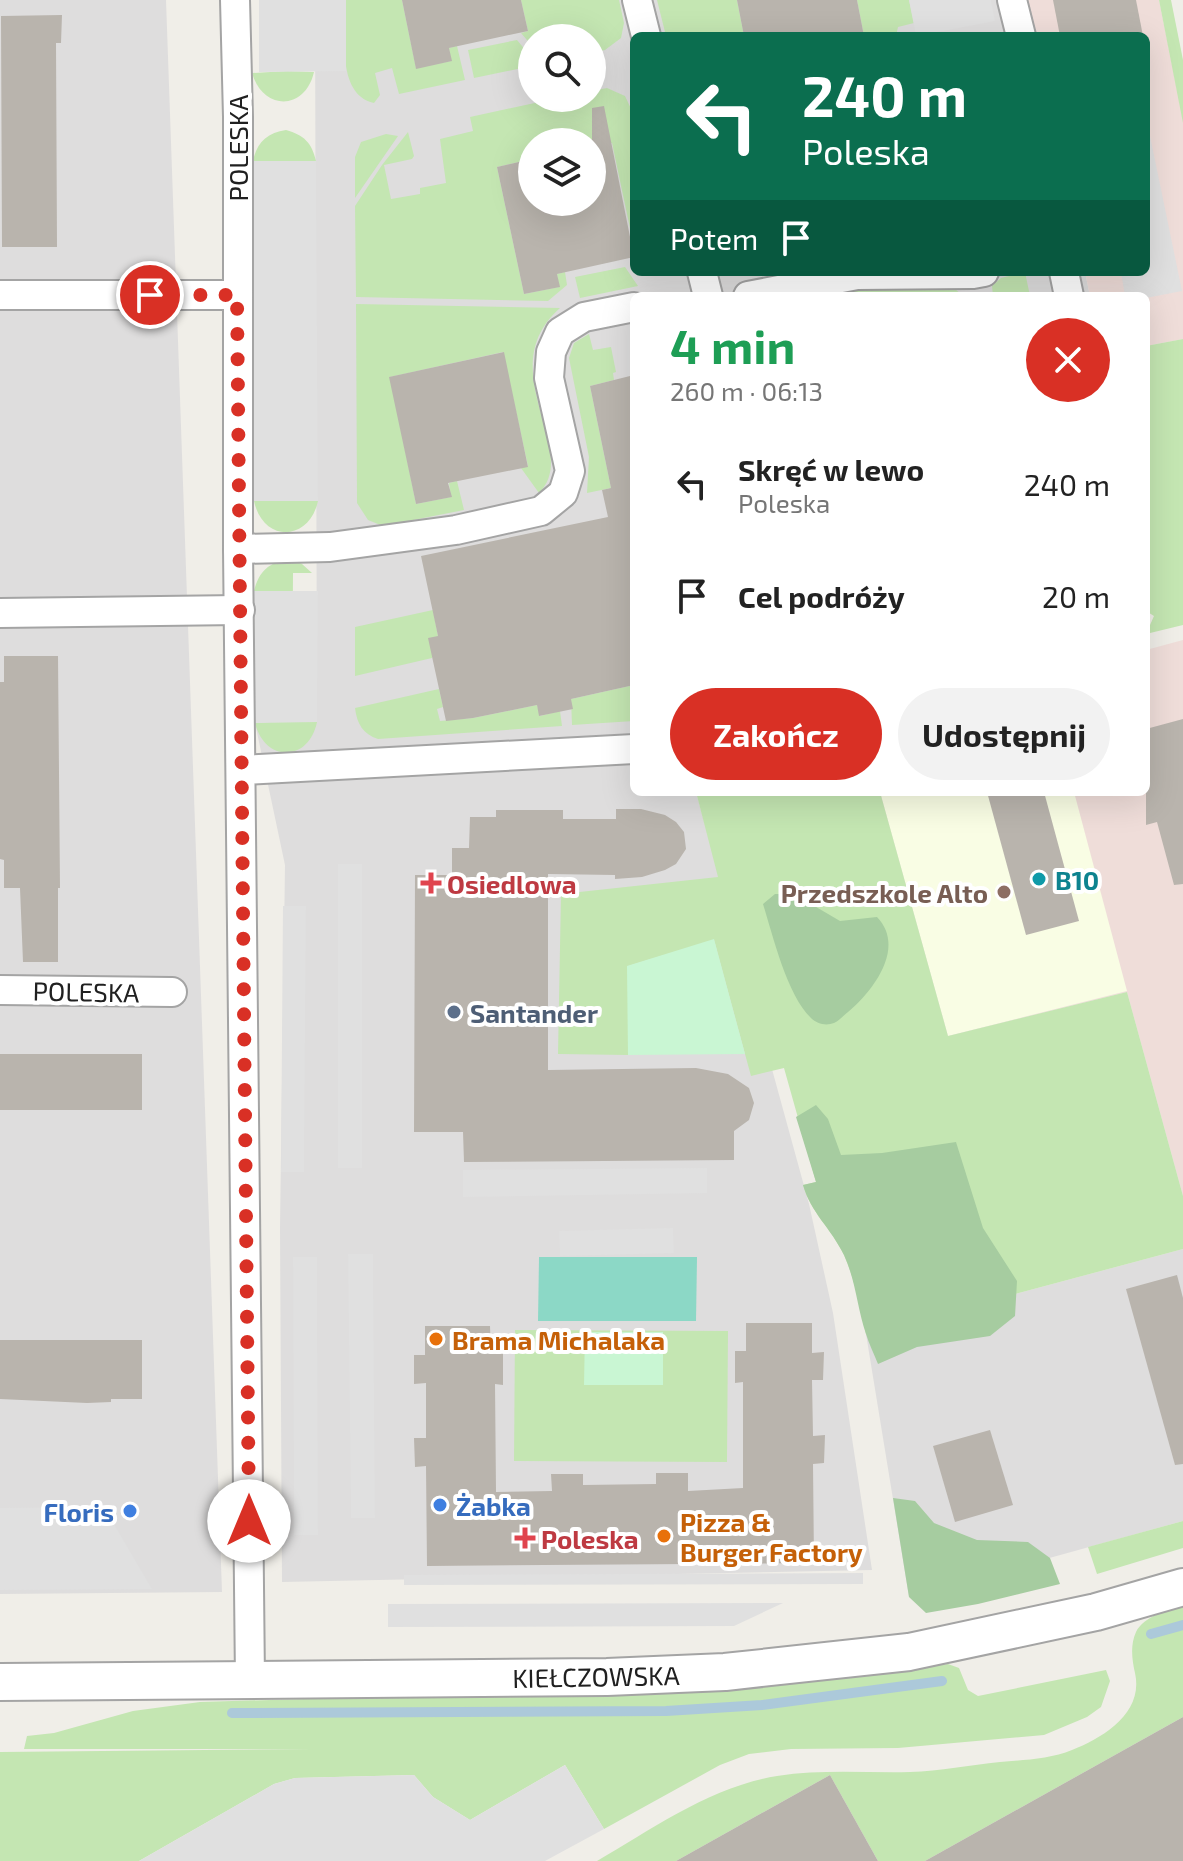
<!DOCTYPE html>
<html lang="pl">
<head>
<meta charset="utf-8">
<style>
	:root { --surface:#fff; --page:#f2f2f2; --text:#222; --muted:#767676; --accent:#d93025 }
	body { margin:0; font-family:"Exo 2",sans-serif; background:var(--page); color:var(--text); height:100vh; display:flex; flex-direction:column; font-size:30px; white-space:nowrap }
	* { box-sizing:border-box; margin:0 }
	p { font-size:26px; color:var(--muted) }
	.icon { flex:none; width:44px; height:44px; fill:none; stroke:currentColor; stroke-width:2; stroke-linecap:round; stroke-linejoin:round }
	.map { position:relative; flex:1; overflow:hidden }
	.side { position:absolute; left:630px; top:292px; width:520px; height:504px; display:flex; flex-direction:column; background:var(--surface); border-radius:12px; box-shadow:0 8px 32px #0002 }
	.side>* { flex:none }
	.hud { position:absolute; left:630px; top:32px; width:520px; height:244px; border-radius:12px; box-shadow:0 8px 32px #0002; background:#0b6e4f; color:#fff; overflow:hidden }
	.controls { position:absolute; left:518px; top:24px; display:grid; gap:16px }
	.controls a { display:grid; place-items:center; width:88px; height:88px; border-radius:50%; background:var(--surface); box-shadow:0 8px 32px #0002; font-size:40px }
	.pin { position:absolute; display:grid; place-items:center; width:68px; height:68px; color:#fff; margin:-34px; border:4px solid #fff; border-radius:50%; box-shadow:0 2px 8px #0007 }
	.me { position:absolute; width:88px; margin:-44px; rotate:0deg; stroke-linejoin:round; filter:drop-shadow(0 0 6px #0008) }
	.turn { display:flex; align-items:center; gap:28px; height:168px; padding:0 40px; font-size:36px }
	.turn .icon { width:104px; height:104px; stroke-width:2.5 }
	.turn b { display:block; font-size:56px; line-height:68px }
	.then { display:flex; align-items:center; height:76px; padding:0 40px; background:#0003; gap:16px; font-size:30px }
	.round { display:grid; place-items:center; flex:none; width:84px; height:84px; border-radius:42px; background:var(--page) }
	.summary { display:flex; align-items:center; justify-content:space-between; height:136px; padding:0 40px }
	h1 { font-size:48px; font-weight:700; line-height:60px; color:#1e9e55 }
	.button { display:flex; gap:16px; margin-top:auto; padding:16px 40px }
	.button a { flex:1; height:92px; border-radius:48px; background:var(--accent); color:#fff; font-size:32px; font-weight:700; line-height:92px; text-align:center }
	.button a+a { background:var(--page); color:var(--text) }
	ul { padding:0; list-style:none }
	li { display:flex; align-items:center; gap:24px; height:112px; padding:0 40px }
	li div { flex:1 }
	li b { display:block; font-size:30px }
	li em { font-style:normal }
	.map>svg:first-child { display:block }
	.residential { fill:#dedddd; fill-rule:evenodd }
	.commercial { fill:#efddd9 }
	.education { fill:#f9fde4 }
	.grass { fill:#c4e6b2 }
	.forest { fill:#a6cca0 }
	.park { fill:#c9f6d3 }
	.pitch { fill:#8cd8c6 }
	.parking { fill:#e0e0e0 }
	.lines { fill:none; stroke-linecap:round; stroke-linejoin:round }
	.stream { stroke:#acc9da; stroke-width:10 }
	.building { fill:#b9b4ad }
	.minor-casing { stroke:#a4a4a4; stroke-width:32 }
	.tertiary-casing { stroke:#a4a4a4; stroke-width:40 }
	.minor { stroke:#fff; stroke-width:28 }
	.tertiary { stroke:#fff; stroke-width:36 }
	.route { stroke:#d93025; stroke-width:14; stroke-dasharray:0 25.2 }
	.culture-dot { fill:#0f9aa8; stroke:#fff; stroke-width:3 }
	.health-dot { fill:#e0444e; stroke:#fff; stroke-width:3 }
	.education-dot { fill:#8d6e63; stroke:#fff; stroke-width:3 }
	.service-dot { fill:#5c6f8a; stroke:#fff; stroke-width:3 }
	.food-dot { fill:#e8710a; stroke:#fff; stroke-width:3 }
	.shop-dot { fill:#3f7fe0; stroke:#fff; stroke-width:3 }
	.labels { text-anchor:middle; dominant-baseline:central; stroke-width:8; stroke-linejoin:round; paint-order:stroke }
	.street-label { font-size:26px; fill:#202020; stroke:#fff }
	.culture-label { font-size:26px; font-weight:bold; fill:#0d838f; stroke:#fff; text-anchor:start }
	.health-label { font-size:26px; font-weight:bold; fill:#be3a42; stroke:#fff; text-anchor:start }
	.education-label { font-size:26px; font-weight:bold; fill:#785e54; stroke:#fff; text-anchor:end }
	.service-label { font-size:26px; font-weight:bold; fill:#4e5e75; stroke:#fff; text-anchor:start }
	.food-label { font-size:26px; font-weight:bold; fill:#c56008; stroke:#fff; text-anchor:start }
	.shop-label { font-size:26px; font-weight:bold; fill:#366cbe; stroke:#fff; text-anchor:start }
</style>
</head>
<body>
<div class="map">
<svg width="1183" height="1861" viewBox="0 0 1183 1861">
	<rect width="100%" height="100%" fill="#f0eee8"/>
	<!-- residential -->
	<g class="residential">
		<polygon points="0,0 166,0 222,1592 0,1594"/>
		<path d="M 315,0 L 1028,0 L 1035,36 L 634,36 L 634,272 L 1085,272 L 1090,296 L 634,296 L 634,792 L 696,792 L 809,1204 L 833,1313 L 872,1570 L 282,1582 L 280,1228 L 285,865 L 255,723 L 317,721 ZM 532,38 L 592,38 L 592,98 L 532,98 ZM 532,142 L 592,142 L 592,202 L 532,202 Z"/>
		<polygon points="1183,1249 1183,1521 909,1597 866,1334"/>
	</g>
	<!-- commercial -->
	<g class="commercial">
		<polygon points="1028,0 1159,0 1183,119 1183,339 1146,346 1146,296 1090,296 1085,272 1146,272 1146,36 1035,36"/>
		<polygon points="1183,640 1183,1196 1127,992 948,1036 880,792 1146,792 1146,650"/>
	</g>
	<!-- education -->
	<polygon class="education" points="880,792 1074,792 1127,991 948,1036"/>
	<!-- grass -->
	<g class="grass">
		<path d="M 346,0 L 402,0 L 416,68 L 451,61 L 449,48 L 457,46 L 465,80 L 399,94 L 392,68 L 375,73 L 380,95 L 374,103 C 335,94 346,32 346,0 Z"/>
		<polygon points="521,0 619,0 624,23 621,38 605,50 592,53 592,38 532,38 532,46 521,33 528,31"/>
		<polygon points="657,0 737,0 744,36 666,36"/>
		<polygon points="857,0 909,0 914,23 898,27 896,36 864,36"/>
		<polygon points="1159,0 1171,0 1183,60 1183,123"/>
		<polygon points="517,40 532,58 532,66 474,78 468,50"/>
		<path d="M 287,71 L 314,72 C 305,111 263,111 252,73 Z"/>
		<polygon points="607,88 625,96 634,115 634,247 612,143 592,146 592,142 532,142 532,159 497,167 524,294 559,287 557,274 565,272 567,285 548,301 356,297 355,206 382,165 408,132 414,156 412,159 384,165 391,199 420,194 420,188 446,183 440,139 473,131 470,117 558,98 592,98 592,91"/>
		<path d="M 286,130 C 304,135 312,143 316,161 L 286,162 L 289,501 L 318,501 C 309,542 263,543 254,501 L 280,501 L 278,162 L 253,161 C 257,142 267,133 286,130 Z"/>
		<polygon points="386,134 398,136 355,198 355,157 361,142"/>
		<polygon points="625,267 638,286 580,298 575,277"/>
		<polygon points="1025,272 1030,296 993,296 992,286 1001,278"/>
		<polygon points="859,286 954,288 963,296 815,296"/>
		<path d="M 356,304 L 560,308 C 490,370 582,450 539,493 L 521,468 L 528,466 L 503,352 L 390,377 L 416,504 L 451,497 L 449,483 L 457,481 L 464,510 L 383,526 L 368,520 L 357,503 Z"/>
		<polygon points="589,334 593,350 611,347 616,372 613,373 614,380 590,386 611,488 587,493 589,457 569,358 574,343"/>
		<polygon points="1183,339 1183,625 1146,634 1154,616 1146,611 1146,346"/>
		<path d="M 290,559 L 302,564 L 312,573 L 293,573 L 292,721 L 317,722 C 309,762 265,763 255,723 L 283,721 L 254,591 C 259,571 269,562 290,559 Z"/>
		<polygon points="433,610 438,636 432,658 355,676 355,627"/>
		<polygon points="634,685 634,721 572,725 571,699"/>
		<path d="M 439,689 L 443,707 L 437,709 L 440,721 L 473,718 L 537,705 L 540,716 L 560,711 L 562,726 L 378,739 C 363,734 357,724 355,708 Z"/>
		<path d="M 696,792 L 880,792 L 948,1036 L 1127,992 L 1183,1196 L 1183,1249 L 866,1334 C 860,1307 855,1280 844,1255 C 831,1228 811,1213 803,1185 L 816,1182 L 784,1068 L 751,1076 L 714,940 L 628,966 L 628,1055 L 558,1054 L 561,894 L 718,877 Z"/>
		<polygon points="515,1330 728,1331 727,1462 514,1461"/>
		<polygon points="1183,1521 1183,1548 1097,1574 1088,1547"/>
		<path d="M 1183,1605 L 1183,1717 L 925,1861 L 878,1861 L 830,1775 L 676,1861 L 597,1861 C 652,1829 712,1786 777,1776 C 821,1769 865,1773 910,1772 C 940,1771 970,1765 1000,1762 C 1024,1760 1050,1759 1072,1750 C 1103,1738 1144,1713 1135,1673 C 1132,1660 1130,1645 1136,1632 C 1144,1616 1168,1610 1183,1605 Z"/>
		<polygon points="948,1664 959,1668 968,1690 978,1696 1106,1670 1110,1681 1101,1707 1087,1717 1044,1735 898,1748 791,1749 749,1754 720,1765 604,1829 565,1765 470,1820 433,1797 414,1775 295,1778 274,1784 139,1861 0,1861 0,1752 312,1749 24,1749 27,1736 54,1733 133,1711 200,1702 439,1695 585,1696 752,1688"/>
	</g>
	<!-- forest -->
	<g class="forest">
		<path d="M 775,894 L 794,894 L 840,921 L 877,917 C 906,947 874,990 848,1012 C 844,1015 839,1021 834,1023 C 826,1026 817,1024 811,1018 C 787,995 773,936 763,904 Z"/>
		<path d="M 816,1105 L 828,1119 L 841,1155 L 882,1153 L 956,1142 L 983,1228 L 1017,1281 L 1015,1316 L 990,1336 L 917,1347 L 878,1364 C 874,1354 869,1344 866,1334 C 857,1308 856,1281 844,1255 C 831,1228 811,1213 803,1185 L 816,1182 L 796,1117 Z"/>
		<polygon points="893,1498 915,1501 934,1523 977,1540 1028,1542 1050,1558 1060,1584 978,1604 926,1613 909,1597"/>
	</g>
	<!-- park -->
	<g class="park">
		<polygon points="714,939 745,1054 628,1055 627,966"/>
		<polygon points="585,1332 663,1332 663,1385 584,1385"/>
	</g>
	<!-- pitch -->
	<polygon class="pitch" points="539,1257 697,1257 696,1321 538,1321"/>
	<!-- parking -->
	<g class="parking">
		<polygon points="259,0 346,0 346,71 259,72"/>
		<polygon points="909,0 991,0 995,21 916,36"/>
		<polygon points="1150,136 1182,291 1146,298 1146,296 1125,296 1121,272 1146,272 1146,137"/>
		<polygon points="316,161 318,501 254,501 253,161"/>
		<polygon points="254,591 318,591 317,722 255,723"/>
		<rect x="338" y="864" width="24" height="304"/>
		<polygon points="283,906 306,906 304,1172 281,1172"/>
		<polygon points="707,1168 707,1193 463,1197 463,1170"/>
		<polygon points="673,1228 674,1253 560,1256 559,1231"/>
		<polygon points="348,1254 373,1254 375,1518 351,1518"/>
		<polygon points="293,1257 317,1257 318,1535 294,1535"/>
		<polygon points="104,1507 152,1589 0,1590 0,1508"/>
		<polygon points="863,1573 863,1584 404,1585 404,1575"/>
		<polygon points="783,1603 734,1626 388,1627 388,1604"/>
		<polygon points="565,1765 604,1829 545,1861 139,1861 274,1784 295,1778 414,1775 433,1797 470,1820"/>
	</g>
	<g class="lines">
		<!-- stream -->
		<g class="stream">
			<polyline points="1151,1634 1183,1625"/>
			<polyline points="232,1713 666,1711 762,1705 942,1681"/>
		</g>
	</g>
	<!-- building -->
	<g class="building">
		<polygon points="402,0 521,0 528,31 449,48 452,61 416,69"/>
		<polygon points="737,0 857,0 864,36 744,36"/>
		<polygon points="1053,0 1136,0 1143,36 1060,36"/>
		<polygon points="62,15 61,43 56,43 57,247 2,247 1,16"/>
		<polygon points="604,106 634,257 557,274 560,287 524,294 497,167 532,159 532,202 592,202 592,108"/>
		<polygon points="504,352 528,467 448,483 452,497 416,504 389,377"/>
		<polygon points="634,375 634,685 571,699 573,709 539,716 537,705 473,718 446,721 428,638 438,636 421,556 608,517 602,490 611,488 590,386"/>
		<polygon points="4,656 58,656 60,888 58,888 58,962 23,962 20,888 4,888 4,860 0,859 0,682 4,682"/>
		<polygon points="1183,719 1183,884 1174,885 1157,822 1146,825 1146,729"/>
		<polygon points="987,792 1044,792 1079,921 1026,935"/>
		<polygon points="616,809 641,809 665,815 676,822 684,832 686,849 676,864 665,870 642,877 615,879 615,875 548,874 548,1070 696,1068 728,1074 749,1088 754,1103 749,1120 734,1131 734,1160 464,1162 463,1132 414,1132 415,875 452,875 452,848 469,848 470,817 496,817 496,810 563,810 563,819 616,819"/>
		<rect x="0" y="1054" width="142" height="56"/>
		<polygon points="1177,1275 1183,1298 1183,1464 1175,1465 1126,1289"/>
		<polygon points="746,1323 812,1323 812,1353 824,1352 823,1380 812,1380 813,1436 825,1435 824,1463 813,1464 814,1563 427,1566 426,1466 415,1467 414,1438 426,1438 426,1383 414,1384 414,1355 425,1355 425,1326 490,1326 491,1353 503,1352 503,1385 495,1384 496,1492 552,1491 551,1474 583,1474 583,1485 656,1484 656,1473 688,1473 688,1491 743,1488 743,1382 735,1383 735,1351 746,1351"/>
		<polygon points="0,1340 142,1340 142,1399 111,1399 111,1402 87,1403 0,1399"/>
		<polygon points="990,1430 1013,1505 955,1522 933,1446"/>
		<polygon points="1183,1717 1183,1861 925,1861"/>
		<polygon points="830,1775 878,1861 676,1861"/>
	</g>
	<g class="lines">
		<!-- minor casing -->
		<g class="minor-casing">
			<g id="minor">
				<polyline points="235,0 238,117 238,549 250,1681"/>
				<polyline points="637,0 646,36"/>
				<polyline points="1012,0 1021,36"/>
				<polyline points="702,272 708,296"/>
				<polyline points="1064,272 1069,296"/>
				<polyline points="0,295 237,295"/>
				<polyline points="748,296 857,275 973,274 984,272"/>
				<polyline points="238,549 330,547 456,530 541,511 563,493 570,471 549,378 551,352 560,332 584,317 634,307"/>
				<polyline points="0,613 240,610"/>
				<polyline points="242,770 634,749"/>
				<polyline points="0,990 172,992"/>
			</g>
		</g>
		<!-- tertiary casing -->
		<g class="tertiary-casing">
			<polyline id="tertiary" points="0,1682 607,1677 725,1672 909,1652 1096,1612 1183,1587"/>
		</g>
		<!-- minor -->
		<use href="#minor" class="minor"/>
		<!-- tertiary -->
		<use href="#tertiary" class="tertiary"/>
	</g>
	<g class="lines">
		<!-- route -->
		<polyline class="route" points="150,295 237,295 249,1521"/>
	</g>
	<!-- markers -->
	<circle class="culture-dot" cx="1039" cy="879" r="8"/>
	<g class="health-dot">
		<path d="M427 871h8v8h8v8h-8v8h-8v-8h-8v-8h8z"/>
		<path d="M521 1526h8v8h8v8h-8v8h-8v-8h-8v-8h8z"/>
	</g>
	<circle class="education-dot" cx="1004" cy="892" r="8"/>
	<circle class="service-dot" cx="454" cy="1012" r="8"/>
	<g class="food-dot">
		<circle cx="436" cy="1339" r="8"/>
		<circle cx="664" cy="1536" r="8"/>
	</g>
	<g class="shop-dot">
		<circle cx="440" cy="1505" r="8"/>
		<circle cx="130" cy="1511" r="8"/>
	</g>
	<g class="labels">
		<!-- street labels -->
		<g class="street-label">
			<text transform="translate(237 148) rotate(-90)">POLESKA</text>
			<text transform="translate(86 991) rotate(1)">POLESKA</text>
			<text transform="translate(596 1676) rotate(-1)">KIEŁCZOWSKA</text>
		</g>
		<!-- culture labels -->
		<g class="culture-label">
			<text x="1055" y="879">B10</text>
		</g>
		<!-- health labels -->
		<g class="health-label">
			<text x="447" y="883">Osiedlowa</text>
			<text x="541" y="1538">Poleska</text>
		</g>
		<!-- education labels -->
		<g class="education-label">
			<text x="988" y="892">Przedszkole Alto</text>
		</g>
		<!-- service labels -->
		<g class="service-label">
			<text x="470" y="1012">Santander</text>
		</g>
		<!-- food labels -->
		<g class="food-label">
			<text x="452" y="1339">Brama Michalaka</text>
			<text x="680" y="1521">Pizza &amp;<tspan x="680" dy="30">Burger Factory</tspan></text>
		</g>
		<!-- shop labels -->
		<g class="shop-label">
			<text x="456" y="1505">Żabka</text>
			<text x="114" y="1511" text-anchor="end">Floris</text>
		</g>
	</g>
</svg>
<div class="controls">
<a><svg class="icon" aria-label="search" viewBox="0 0 24 24"><circle cx="10" cy="10" r="6"/><path d="M15 15l6 6"/></svg></a>
<a><svg class="icon" aria-label="layers" viewBox="0 0 24 24"><path d="M12 4l9 5-9 5-9-5zM3 14l9 5 9-5"/></svg></a>
</div>
<div class="pin" style="left:150px;top:295px;background:#d93025"><svg class="icon" aria-label="arrive" viewBox="0 0 24 24"><path d="M6 21V4h12l-3 4 3 4H6"/></svg></div>
<svg class="me" style="left:249px;top:1521px" viewBox="-20 -20 40 40"><circle r="19" fill="#fff"/><path d="M0-13L10 11 0 6-10 11z" fill="#d93025"/></svg>
<div class="hud">
<div class="turn"><svg class="icon" aria-label="left" viewBox="0 0 24 24"><path d="M17 20v-9H6M10 6l-5 5 5 5"/></svg><div><b>240 m</b>Poleska</div></div>
<div class="then">Potem<svg class="icon" aria-label="arrive" viewBox="0 0 24 24"><path d="M6 21V4h12l-3 4 3 4H6"/></svg></div>
</div>
<section class="side">
<div class="summary"><div><h1>4 min</h1><p>260 m · 06:13</p></div><a class="round" style="background:#d93025;color:#fff"><svg class="icon" aria-label="close" viewBox="0 0 24 24"><path d="M6 6l12 12M18 6L6 18"/></svg></a></div>
<ul>
<li><svg class="icon" aria-label="left" viewBox="0 0 24 24"><path d="M17 20v-9H6M10 6l-5 5 5 5"/></svg><div><b>Skręć w lewo</b><p>Poleska</p></div><em>240 m</em></li>
<li><svg class="icon" aria-label="arrive" viewBox="0 0 24 24"><path d="M6 21V4h12l-3 4 3 4H6"/></svg><div><b>Cel podróży</b></div><em>20 m</em></li>
</ul>
<div class="button"><a>Zakończ</a><a>Udostępnij</a></div>
</section>
</div>
</body>
</html>
